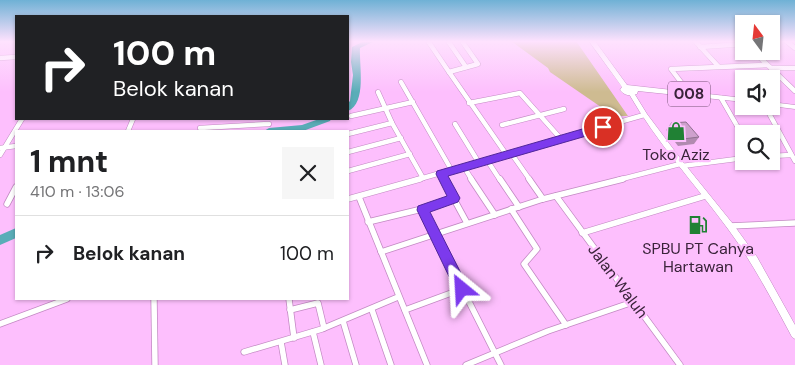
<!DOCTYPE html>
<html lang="id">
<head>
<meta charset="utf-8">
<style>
	:root { --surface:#fff; --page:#f6f6f6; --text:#202124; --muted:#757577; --line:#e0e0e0 }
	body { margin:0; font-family:"DM Sans",sans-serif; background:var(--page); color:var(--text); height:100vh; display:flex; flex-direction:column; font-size:19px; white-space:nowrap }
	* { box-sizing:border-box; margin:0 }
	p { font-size:16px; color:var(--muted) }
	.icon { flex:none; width:28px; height:28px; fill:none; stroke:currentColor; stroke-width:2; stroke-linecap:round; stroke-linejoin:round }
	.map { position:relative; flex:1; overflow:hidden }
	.drawer { position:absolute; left:15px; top:130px; width:334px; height:170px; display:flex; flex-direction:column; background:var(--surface); border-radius:0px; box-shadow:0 1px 4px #0004 }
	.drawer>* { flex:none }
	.hud { position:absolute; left:15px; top:15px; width:334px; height:105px; border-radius:0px; box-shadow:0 1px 4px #0004; background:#202124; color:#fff; overflow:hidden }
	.needle { width:32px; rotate:345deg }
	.fabs { position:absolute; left:735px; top:15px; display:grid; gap:10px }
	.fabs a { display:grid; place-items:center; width:45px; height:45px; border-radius:0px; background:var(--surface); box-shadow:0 1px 4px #0004; font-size:25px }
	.pin { position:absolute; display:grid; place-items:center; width:42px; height:42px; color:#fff; margin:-21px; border:2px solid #fff; border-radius:50%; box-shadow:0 1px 5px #0007 }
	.me { position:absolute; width:55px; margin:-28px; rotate:333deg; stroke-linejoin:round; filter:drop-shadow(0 0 4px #0008) }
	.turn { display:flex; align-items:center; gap:18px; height:105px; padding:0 15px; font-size:22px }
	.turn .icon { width:65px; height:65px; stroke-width:2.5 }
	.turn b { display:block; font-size:35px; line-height:42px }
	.round { display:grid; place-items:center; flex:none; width:52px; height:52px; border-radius:0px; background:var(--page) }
	.summary { display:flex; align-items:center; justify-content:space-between; height:85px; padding:0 15px }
	h1 { font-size:30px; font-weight:800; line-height:38px }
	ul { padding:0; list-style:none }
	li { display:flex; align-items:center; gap:15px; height:75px; padding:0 15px; border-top:1px solid var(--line) }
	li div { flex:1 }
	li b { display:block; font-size:19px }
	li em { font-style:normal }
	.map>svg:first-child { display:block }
	.green { fill:#cebb91 }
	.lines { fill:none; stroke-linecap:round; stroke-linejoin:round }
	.river { fill:#5aadb8; fill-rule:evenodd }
	.street-far1-casing { stroke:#c389c3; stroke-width:5.5 }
	.street-casing { stroke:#c389c3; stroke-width:7 }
	.secondary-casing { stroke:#c389c3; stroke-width:1 }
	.primary-casing { stroke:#c389c3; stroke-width:1 }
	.street-far1 { stroke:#fff; stroke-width:4.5 }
	.street { stroke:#fff; stroke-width:5.5 }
	.secondary { fill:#fff; fill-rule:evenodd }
	.primary { fill:#fff; fill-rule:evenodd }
	.wall { fill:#b18ab0 }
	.building { fill:#cea0cd; stroke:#907090 }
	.route { fill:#7c3aed; stroke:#51269a }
	.labels { text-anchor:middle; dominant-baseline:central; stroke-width:4.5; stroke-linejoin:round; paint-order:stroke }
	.shield { fill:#fdbffd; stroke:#745274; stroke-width:1 }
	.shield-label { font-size:15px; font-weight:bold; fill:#3a233a }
	.poi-label { font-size:16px; fill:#3a233a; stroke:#fdbffd }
	.street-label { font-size:16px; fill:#3a233a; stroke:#fdbffd }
</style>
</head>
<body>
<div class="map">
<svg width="795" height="365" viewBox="0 0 795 365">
	<rect width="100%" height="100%" fill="#fdbffd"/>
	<!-- green -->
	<polygon class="green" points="511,41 576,41 628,116 614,116 550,72 548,68"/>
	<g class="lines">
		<!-- river -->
		<g class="river">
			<path d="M 364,41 L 375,41 L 360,48 C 359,65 367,103 348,111 L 348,103 L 350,101 L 353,75 L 351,62 L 352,47 Z"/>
			<polygon points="319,119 331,119 330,121 303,131 264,131 269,128 302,125"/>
			<polygon points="16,228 16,238 0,245 0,235"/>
		</g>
		<!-- street-far1 casing -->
		<g class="street-far1-casing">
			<g id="street-far1">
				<polyline points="428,41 449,72"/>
				<polyline points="448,41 466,67"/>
				<polyline points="462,41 478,64 449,72 506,154"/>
				<polyline points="695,41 718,66"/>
				<polyline points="786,41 795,48"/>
				<polyline points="700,47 744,44"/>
				<polyline points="753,51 795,91"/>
				<polyline points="0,58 16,57"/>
				<polyline points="771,68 795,68"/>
				<polyline points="401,82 452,171"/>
				<polyline points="378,92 392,123 423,178"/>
				<polyline points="690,94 671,69 767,65"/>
				<polyline points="721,98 744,138"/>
				<polyline points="469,103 520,93 561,139"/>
				<polyline points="765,106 795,161"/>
				<polyline points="351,116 413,102"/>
				<polyline points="455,124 479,163"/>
				<polyline points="502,125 564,109"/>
				<polyline points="200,128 269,124"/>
				<polyline points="128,131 133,119"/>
				<polyline points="348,134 392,123"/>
				<polyline points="0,148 16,146"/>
				<polyline points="348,152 401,138"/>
				<polyline points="511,153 530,180"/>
				<polyline points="0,155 22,119"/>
				<polyline points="771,156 791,155"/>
				<polyline points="487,160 500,180"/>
				<polyline points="682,166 744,158"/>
				<polyline points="464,167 472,180"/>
				<polyline points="348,171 410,154"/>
				<polyline points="441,174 444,180"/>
				<polyline points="416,180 644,115"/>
				<polyline points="618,180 680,164"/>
			</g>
		</g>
		<!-- street casing -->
		<g class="street-casing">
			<g id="street">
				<polyline points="443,179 467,223"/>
				<polyline points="471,179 495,215"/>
				<polyline points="500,179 519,207"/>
				<polyline points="529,179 543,199"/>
				<polyline points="556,196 680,365"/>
				<polyline points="359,197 427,365"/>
				<polyline points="348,199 420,179"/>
				<polyline points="7,204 16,187"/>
				<polyline points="422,209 501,365"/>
				<polyline points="511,209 537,249 524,264 566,325"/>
				<polyline points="368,222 422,209 454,198"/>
				<polyline points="730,226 795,223"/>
				<polyline points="582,233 705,196"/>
				<polyline points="381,252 543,199 623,179"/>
				<polyline points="154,299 155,365"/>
				<polyline points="289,299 294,338"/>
				<polyline points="290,310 318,303 324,328"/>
				<polyline points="372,310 391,365"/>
				<polyline points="405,310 462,289"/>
				<polyline points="343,321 356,365"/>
				<polyline points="0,324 67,299"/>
				<polyline points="313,332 321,365"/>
				<polyline points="281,342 285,365"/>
				<polyline points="244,352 322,329 398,297"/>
				<polyline points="466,365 548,331 633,302"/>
			</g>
		</g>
		<!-- secondary casing -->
		<g class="secondary-casing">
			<path id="secondary" d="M 632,92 L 634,93 L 647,114 L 683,162 L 733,224 L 757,257 L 795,325 L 795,339 L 792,337 C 772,300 753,263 728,229 C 695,184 657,143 629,94 Z"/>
		</g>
		<!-- primary casing -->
		<g class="primary-casing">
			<g id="primary">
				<path d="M 589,41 L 595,41 L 627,85 L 744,98 L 744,102 L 638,91 L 637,94 C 630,96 625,96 620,90 L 622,87 Z"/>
				<polygon points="771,102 795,105 795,109 771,106"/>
			</g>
		</g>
		<!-- street-far1 -->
		<use href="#street-far1" class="street-far1"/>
		<!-- street -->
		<use href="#street" class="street"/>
		<!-- secondary -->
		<use href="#secondary" class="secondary"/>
		<!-- primary -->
		<use href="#primary" class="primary"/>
	</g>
	<!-- wall -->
	<polygon class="wall" points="671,123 699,137 694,144 678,146 666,130"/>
	<!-- building -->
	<polygon class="building" points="686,122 699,137 683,139 671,123"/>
	<!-- sky -->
	<linearGradient id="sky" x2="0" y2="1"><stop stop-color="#6fb1d5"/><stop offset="0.45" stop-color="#fee2fe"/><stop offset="1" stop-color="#fee2fe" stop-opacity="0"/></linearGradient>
	<rect width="795" height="92" fill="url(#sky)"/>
	<!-- route -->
	<polygon class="route" points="603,123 608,127 607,130 448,176 460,198 458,202 430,212 469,289 467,293 462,295 457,293 417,210 418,206 447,196 436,174 437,171"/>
	<!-- icons -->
	<defs>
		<g id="shop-bare" transform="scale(1.5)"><path d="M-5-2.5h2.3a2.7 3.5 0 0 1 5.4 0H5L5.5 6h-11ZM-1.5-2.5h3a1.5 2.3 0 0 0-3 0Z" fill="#208134" stroke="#fdbffd" stroke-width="2.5" paint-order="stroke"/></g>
		<g id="fuel-bare" transform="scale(1.5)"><path d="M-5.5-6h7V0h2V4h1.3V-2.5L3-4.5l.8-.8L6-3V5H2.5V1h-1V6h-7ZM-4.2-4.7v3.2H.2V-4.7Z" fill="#208134" stroke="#fdbffd" stroke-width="2.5" paint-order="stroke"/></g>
	</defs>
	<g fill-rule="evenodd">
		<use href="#shop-bare" x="676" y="131"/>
		<use href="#fuel-bare" x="698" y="225"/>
	</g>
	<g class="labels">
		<!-- shield labels -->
		<rect class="shield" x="668" y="81.5" width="42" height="25" rx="4"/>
		<g class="shield-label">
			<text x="689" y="94">008</text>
		</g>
		<!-- poi labels -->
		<g class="poi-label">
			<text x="676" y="154">Toko Aziz</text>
			<text x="698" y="248">SPBU PT Cahya<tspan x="698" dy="18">Hartawan</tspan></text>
		</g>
		<!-- street labels -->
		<g class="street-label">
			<text transform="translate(618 281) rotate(53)">Jalan Waluh</text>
		</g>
	</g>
</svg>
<div class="fabs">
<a><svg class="needle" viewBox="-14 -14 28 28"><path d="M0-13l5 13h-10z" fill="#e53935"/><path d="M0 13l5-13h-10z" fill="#757577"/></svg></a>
<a><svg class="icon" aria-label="sound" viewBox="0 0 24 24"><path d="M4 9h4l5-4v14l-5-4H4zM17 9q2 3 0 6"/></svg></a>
<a><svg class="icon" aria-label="search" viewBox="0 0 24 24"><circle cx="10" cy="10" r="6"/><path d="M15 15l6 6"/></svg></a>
</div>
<div class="pin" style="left:603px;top:127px;background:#d93025"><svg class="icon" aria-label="arrive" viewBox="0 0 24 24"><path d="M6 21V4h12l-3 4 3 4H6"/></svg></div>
<svg class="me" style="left:462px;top:289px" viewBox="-20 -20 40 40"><path d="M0-17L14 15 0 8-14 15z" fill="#7c3aed" stroke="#fff" stroke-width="4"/></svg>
<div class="hud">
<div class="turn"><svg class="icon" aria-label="right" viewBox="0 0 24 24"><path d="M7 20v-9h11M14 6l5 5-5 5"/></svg><div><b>100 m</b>Belok kanan</div></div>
</div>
<section class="drawer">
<div class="summary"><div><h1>1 mnt</h1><p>410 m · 13:06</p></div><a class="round"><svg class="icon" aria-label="close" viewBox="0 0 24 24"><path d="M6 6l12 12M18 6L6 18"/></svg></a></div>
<ul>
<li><svg class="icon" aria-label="right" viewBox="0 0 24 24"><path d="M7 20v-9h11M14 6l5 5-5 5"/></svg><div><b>Belok kanan</b></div><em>100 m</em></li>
</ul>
</section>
</div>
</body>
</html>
